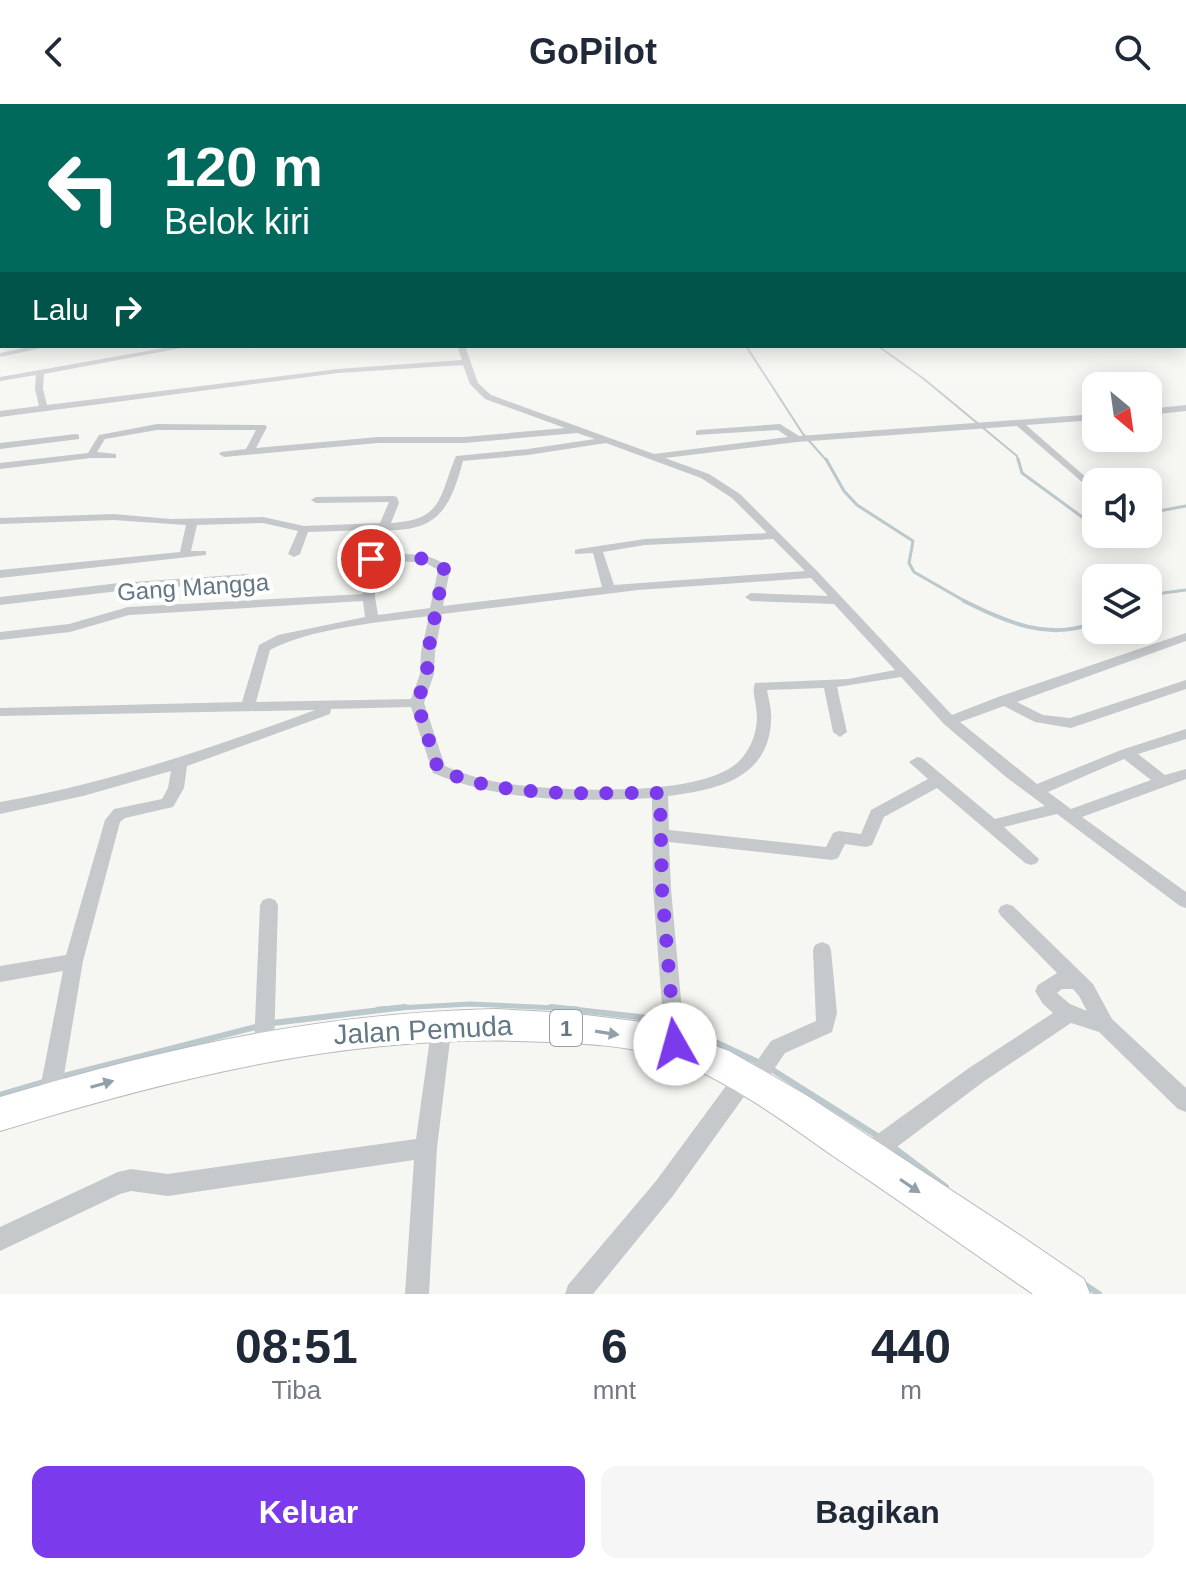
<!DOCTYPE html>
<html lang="id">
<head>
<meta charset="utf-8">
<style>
	:root { --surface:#fff; --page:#f6f6f7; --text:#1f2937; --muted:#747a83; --accent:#7c3aed }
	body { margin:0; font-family:Helvetica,sans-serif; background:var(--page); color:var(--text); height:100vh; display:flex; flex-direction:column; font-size:30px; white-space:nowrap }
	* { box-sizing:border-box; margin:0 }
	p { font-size:26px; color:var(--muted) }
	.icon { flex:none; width:44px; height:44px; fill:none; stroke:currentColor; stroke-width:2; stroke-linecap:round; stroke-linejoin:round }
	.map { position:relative; height:1190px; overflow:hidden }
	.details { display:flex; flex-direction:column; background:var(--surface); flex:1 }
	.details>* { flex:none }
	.hud { position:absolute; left:0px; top:0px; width:1186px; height:244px; box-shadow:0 4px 20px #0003; background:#00695c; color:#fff; overflow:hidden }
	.needle { width:52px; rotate:151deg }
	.controls { position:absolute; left:1082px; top:268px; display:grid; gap:16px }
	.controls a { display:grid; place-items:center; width:80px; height:80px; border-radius:16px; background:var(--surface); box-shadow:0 4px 20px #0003; font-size:40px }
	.pin { position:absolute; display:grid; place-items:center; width:68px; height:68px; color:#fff; margin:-34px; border:4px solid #fff; border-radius:50%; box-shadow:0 2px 8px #0007 }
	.me { position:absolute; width:88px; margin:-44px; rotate:353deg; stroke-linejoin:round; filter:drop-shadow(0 0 6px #0008) }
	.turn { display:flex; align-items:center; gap:28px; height:168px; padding:0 32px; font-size:36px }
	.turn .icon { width:104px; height:104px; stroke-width:2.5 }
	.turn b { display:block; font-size:56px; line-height:68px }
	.then { display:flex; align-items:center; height:76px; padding:0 32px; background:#0003; gap:16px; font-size:30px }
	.eta { display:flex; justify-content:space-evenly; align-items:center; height:136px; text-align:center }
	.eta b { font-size:48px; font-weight:700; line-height:56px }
	.cta { display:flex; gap:16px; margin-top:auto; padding:16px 32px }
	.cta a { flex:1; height:92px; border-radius:16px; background:var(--accent); color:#fff; font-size:32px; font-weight:700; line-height:92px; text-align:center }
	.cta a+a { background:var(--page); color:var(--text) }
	header { display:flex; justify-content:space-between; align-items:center; height:104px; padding:0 32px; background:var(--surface); font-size:36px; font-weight:700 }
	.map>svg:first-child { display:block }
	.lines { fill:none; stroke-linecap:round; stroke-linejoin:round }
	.stream-far4 { stroke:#bbc8cc; stroke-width:2 }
	.stream-far3 { stroke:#bbc8cc; stroke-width:3 }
	.stream-far2 { stroke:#bbc8cc; stroke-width:4 }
	.stream-far1 { stroke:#bbc8cc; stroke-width:5 }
	.stream { stroke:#bbc8cc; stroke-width:6 }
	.trunk-casing { stroke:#b8bbbe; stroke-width:2 }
	.minor { fill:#c6c9cc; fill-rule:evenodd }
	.trunk { fill:#fff; fill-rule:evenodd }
	.oneway { fill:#92a0aa }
	.route { stroke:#7c3aed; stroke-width:14; stroke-dasharray:0 25.2 }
	.labels { text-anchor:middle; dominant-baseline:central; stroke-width:8; stroke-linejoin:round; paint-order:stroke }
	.shield { fill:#fff; stroke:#92a0aa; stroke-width:2 }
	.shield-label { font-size:22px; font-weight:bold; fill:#647785 }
	.street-label { font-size:24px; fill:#647785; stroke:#fff }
	.near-street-label { font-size:28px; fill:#647785; stroke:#fff }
</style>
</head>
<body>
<header><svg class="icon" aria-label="back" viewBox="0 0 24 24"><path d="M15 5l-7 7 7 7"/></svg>GoPilot<svg class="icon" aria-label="search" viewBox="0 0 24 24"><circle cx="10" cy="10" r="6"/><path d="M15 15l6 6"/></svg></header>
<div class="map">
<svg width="1186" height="1190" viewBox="0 0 1186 1190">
	<rect width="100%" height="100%" fill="#f6f6f2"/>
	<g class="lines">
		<!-- stream-far4 -->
		<g class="stream-far4">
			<polyline points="746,242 803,330 827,357"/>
			<polyline points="878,242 924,275 1017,352 1018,357"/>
		</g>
		<!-- stream-far3 -->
		<g class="stream-far3">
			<polyline points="826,355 844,387 857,401 913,437 909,459 914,468 968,499"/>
			<polyline points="1018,355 1022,369 1089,418 1096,417"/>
			<polyline points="1148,409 1186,402"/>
			<polyline points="1148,491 1186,486"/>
		</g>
		<!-- stream-far2 -->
		<path class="stream-far2" d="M 964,497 C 1007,518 1049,538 1096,518"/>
		<!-- stream-far1 -->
		<polyline class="stream-far1" points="378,905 470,900 578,905"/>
		<!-- stream -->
		<g class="stream">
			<polyline points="551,903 666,916"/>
			<polyline points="273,919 405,903"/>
			<polyline points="681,922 760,959"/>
			<polyline points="771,965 879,1033"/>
			<polyline points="60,973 256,923"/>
			<polyline points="0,991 44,978"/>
			<polyline points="893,1043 946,1083"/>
			<polyline points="1084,1180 1099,1190"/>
		</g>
		<!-- trunk casing -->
		<g class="trunk-casing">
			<path id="trunk" d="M 496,905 L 569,909 L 651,919 L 729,947 L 806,991 L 1024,1134 L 1084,1175 L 1090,1190 L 1033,1190 C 966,1144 900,1097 833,1052 C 786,1019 737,983 684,960 C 642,942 592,940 547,938 C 358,928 179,972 0,1027 L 0,993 C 169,943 319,909 496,905 Z"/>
		</g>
		<!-- minor -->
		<g class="minor">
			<rect x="0" y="160" width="2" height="4"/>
			<rect x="0" y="173" width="2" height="4"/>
			<polygon points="0,189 2,189 0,195"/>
			<rect x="0" y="215" width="2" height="4"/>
			<rect x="0" y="236" width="2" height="4"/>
			<polygon points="34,242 50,242 0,253 0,249"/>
			<path d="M 175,242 L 192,242 L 44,270 L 43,285 L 47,301 L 338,265 L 462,256 L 457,242 L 465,242 L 478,279 L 491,291 L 654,350 L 788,333 L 778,326 L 696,331 L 696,327 L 699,326 L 780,320 L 799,332 L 1096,310 L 1096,316 L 1026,321 L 1096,382 L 1096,390 L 1017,322 L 797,338 L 665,354 L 709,370 L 740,390 L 818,468 L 952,611 L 998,593 L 1186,529 L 1186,537 L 1017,598 L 1043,611 L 1070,614 L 1186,576 L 1186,585 L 1071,624 L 1035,618 L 1004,602 L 960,618 L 1037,680 L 1121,646 L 1186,625 L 1186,635 L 1138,650 L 1165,671 L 1186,665 L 1186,675 L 1082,713 L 1186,788 L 1186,804 L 1180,802 L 1057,710 L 1004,723 L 1039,755 L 1037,759 L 1031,761 L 1025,759 L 937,684 L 884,713 L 872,741 L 866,743 L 845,740 L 838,754 L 832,756 L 669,738 L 671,785 L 685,940 L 682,946 L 675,949 L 668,946 L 665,940 L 653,785 L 652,694 C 579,698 501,698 433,669 L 411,603 L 331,605 L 330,610 L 187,662 L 184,684 L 173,703 L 125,714 L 120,718 L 83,857 L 60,995 L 56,1002 L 49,1005 L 42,1002 L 38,995 L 63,867 L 0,878 L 0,862 L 66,851 L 105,716 L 114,705 L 162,695 L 168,684 L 171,667 L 83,692 L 0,710 L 0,698 C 109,679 212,644 315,606 L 0,612 L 0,604 L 242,598 L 259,541 L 278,531 L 365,513 L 363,497 L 129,511 L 70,528 L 0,536 L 0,528 L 69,520 L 128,503 L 363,490 L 366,426 L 308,428 L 300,450 L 294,453 L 288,450 L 298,427 L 263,419 L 197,421 L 191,447 L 206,447 L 206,451 L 0,474 L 0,466 L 180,448 L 186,421 L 113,416 L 0,420 L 0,414 L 113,410 L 171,415 L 263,413 L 304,422 L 380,419 L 389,398 L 316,399 L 311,396 L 316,393 L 393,392 L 397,393 L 399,399 L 391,419 C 444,416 439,392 456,352 L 528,345 L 595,335 L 577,329 L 464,339 L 378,339 L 224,353 L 219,350 L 221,348 L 246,345 L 256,326 L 157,326 L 105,335 L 97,348 L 116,350 L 116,354 L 91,354 L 0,365 L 0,359 L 88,349 L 99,331 L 157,320 L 265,321 L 267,323 L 256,344 L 378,333 L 464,333 L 565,324 L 485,295 L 470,280 L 463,261 L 338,269 L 0,313 L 0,307 L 39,302 L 35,285 L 36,271 L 0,277 L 0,273 ZM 606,339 L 701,374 L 732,394 L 767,429 L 645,435 L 579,445 L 575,446 L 575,450 L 593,449 L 602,483 L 443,502 L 450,465 C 431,446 401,450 377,451 L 377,426 C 436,429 449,409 463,357 L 528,351 ZM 773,435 L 805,467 L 614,481 L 603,448 L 645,441 ZM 400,457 L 426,459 L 438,466 L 430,504 L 378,511 L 375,493 L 376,458 ZM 811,474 L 828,492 L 751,489 L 745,493 L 751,497 L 834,500 L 895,566 L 848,575 L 755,579 C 752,588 755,593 756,603 C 759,621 754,640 742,654 C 709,695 560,687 510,680 C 487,677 465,671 445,662 L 424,599 L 434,570 L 435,548 L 442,510 L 638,486 ZM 429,512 L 421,548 L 420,570 L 411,595 L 256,598 L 270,546 C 311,524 382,518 429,512 ZM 901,573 L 944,620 L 1006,673 L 1045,702 L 995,715 L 922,654 L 917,653 L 909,658 L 928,675 L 871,706 L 861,730 L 839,727 L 833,729 L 826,743 L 669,726 L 668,692 C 715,686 768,676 771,617 C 772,606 769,597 767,586 L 824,584 L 833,628 L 840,633 L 847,628 L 837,583 ZM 1124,655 L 1151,676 L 1071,705 L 1048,688 Z"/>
			<polygon points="1186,301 1186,307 1148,311 1148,305"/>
			<polygon points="76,330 79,331 79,335 0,345 0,339"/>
			<polygon points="248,470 254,474 252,477 119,487 0,501 0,493 119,479"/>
			<polygon points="269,794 275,796 278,801 274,942 271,948 264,951 257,948 254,942 260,801 263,796"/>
			<path d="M 1007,800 L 1013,802 L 1093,880 L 1112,915 L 1186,984 L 1186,1008 L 1178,1005 L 1099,928 L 1071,919 L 983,978 L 877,1058 L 869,1061 L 861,1058 L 858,1050 L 861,1042 L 969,964 L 1053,909 L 1043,900 L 1035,887 L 1038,881 L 1057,869 L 1001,812 L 998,807 L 1001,802 ZM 1062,885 L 1073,885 L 1079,892 L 1087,907 L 1070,900 L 1057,889 Z"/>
			<polygon points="822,838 829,841 831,846 837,909 832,928 785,949 760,986 753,989 748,987 672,1093 593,1190 565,1190 568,1181 656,1077 737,967 744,964 750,967 771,937 816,917 813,846 815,841"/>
			<polygon points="442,911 449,914 452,920 437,1044 429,1190 405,1190 414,1056 168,1092 131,1087 120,1090 0,1147 0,1123 118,1068 131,1065 168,1070 416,1035 432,920 435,914"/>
		</g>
		<!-- trunk -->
		<use href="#trunk" class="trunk"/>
	</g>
	<!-- one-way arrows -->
	<defs><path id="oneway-solid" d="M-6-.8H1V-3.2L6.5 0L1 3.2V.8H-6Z" transform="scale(2)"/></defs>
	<g class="oneway">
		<use href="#oneway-solid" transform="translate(607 929) rotate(9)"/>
		<use href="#oneway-solid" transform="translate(102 980) rotate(-16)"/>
		<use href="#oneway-solid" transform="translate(910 1082) rotate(34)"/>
	</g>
	<!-- sky -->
	<linearGradient id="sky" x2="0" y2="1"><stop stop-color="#96bcdd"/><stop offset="0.48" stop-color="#fbfbf9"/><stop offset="1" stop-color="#fbfbf9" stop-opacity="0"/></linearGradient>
	<rect width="1186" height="321" fill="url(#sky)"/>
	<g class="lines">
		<!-- route -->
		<path class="route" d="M 371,455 C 393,455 428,448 444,465 L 428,548 L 427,570 L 417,599 L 438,665 C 506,696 587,688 660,689 L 662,785 L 675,940"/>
	</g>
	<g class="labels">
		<!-- shield labels -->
		<rect class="shield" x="550" y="906" width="32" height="36" rx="6"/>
		<g class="shield-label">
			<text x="566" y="924">1</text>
		</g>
		<!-- street labels -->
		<g class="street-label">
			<text transform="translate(193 483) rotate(-4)">Gang Mangga</text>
		</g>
		<!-- near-street labels -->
		<g class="near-street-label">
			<text transform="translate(423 926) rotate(-3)">Jalan Pemuda</text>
		</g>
	</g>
</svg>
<div class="controls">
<a><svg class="needle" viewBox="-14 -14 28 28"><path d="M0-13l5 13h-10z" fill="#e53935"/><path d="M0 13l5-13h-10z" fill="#747a83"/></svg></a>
<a><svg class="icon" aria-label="sound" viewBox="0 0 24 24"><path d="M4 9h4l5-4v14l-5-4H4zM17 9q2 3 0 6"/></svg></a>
<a><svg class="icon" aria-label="layers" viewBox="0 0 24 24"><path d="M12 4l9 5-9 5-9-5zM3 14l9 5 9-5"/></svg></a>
</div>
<div class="pin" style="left:371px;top:455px;background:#d93025"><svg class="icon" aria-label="arrive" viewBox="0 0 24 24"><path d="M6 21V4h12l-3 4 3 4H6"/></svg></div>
<svg class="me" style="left:675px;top:940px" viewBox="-20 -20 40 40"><circle r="19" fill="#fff"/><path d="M0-13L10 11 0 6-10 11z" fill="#7c3aed"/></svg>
<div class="hud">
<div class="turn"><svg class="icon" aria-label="left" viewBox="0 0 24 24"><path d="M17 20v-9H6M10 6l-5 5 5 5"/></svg><div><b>120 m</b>Belok kiri</div></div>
<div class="then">Lalu<svg class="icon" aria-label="right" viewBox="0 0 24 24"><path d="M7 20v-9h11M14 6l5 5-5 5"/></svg></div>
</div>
</div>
<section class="details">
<div class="eta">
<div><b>08:51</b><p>Tiba</p></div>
<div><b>6</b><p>mnt</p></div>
<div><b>440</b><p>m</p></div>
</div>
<div class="cta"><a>Keluar</a><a>Bagikan</a></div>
</section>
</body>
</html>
